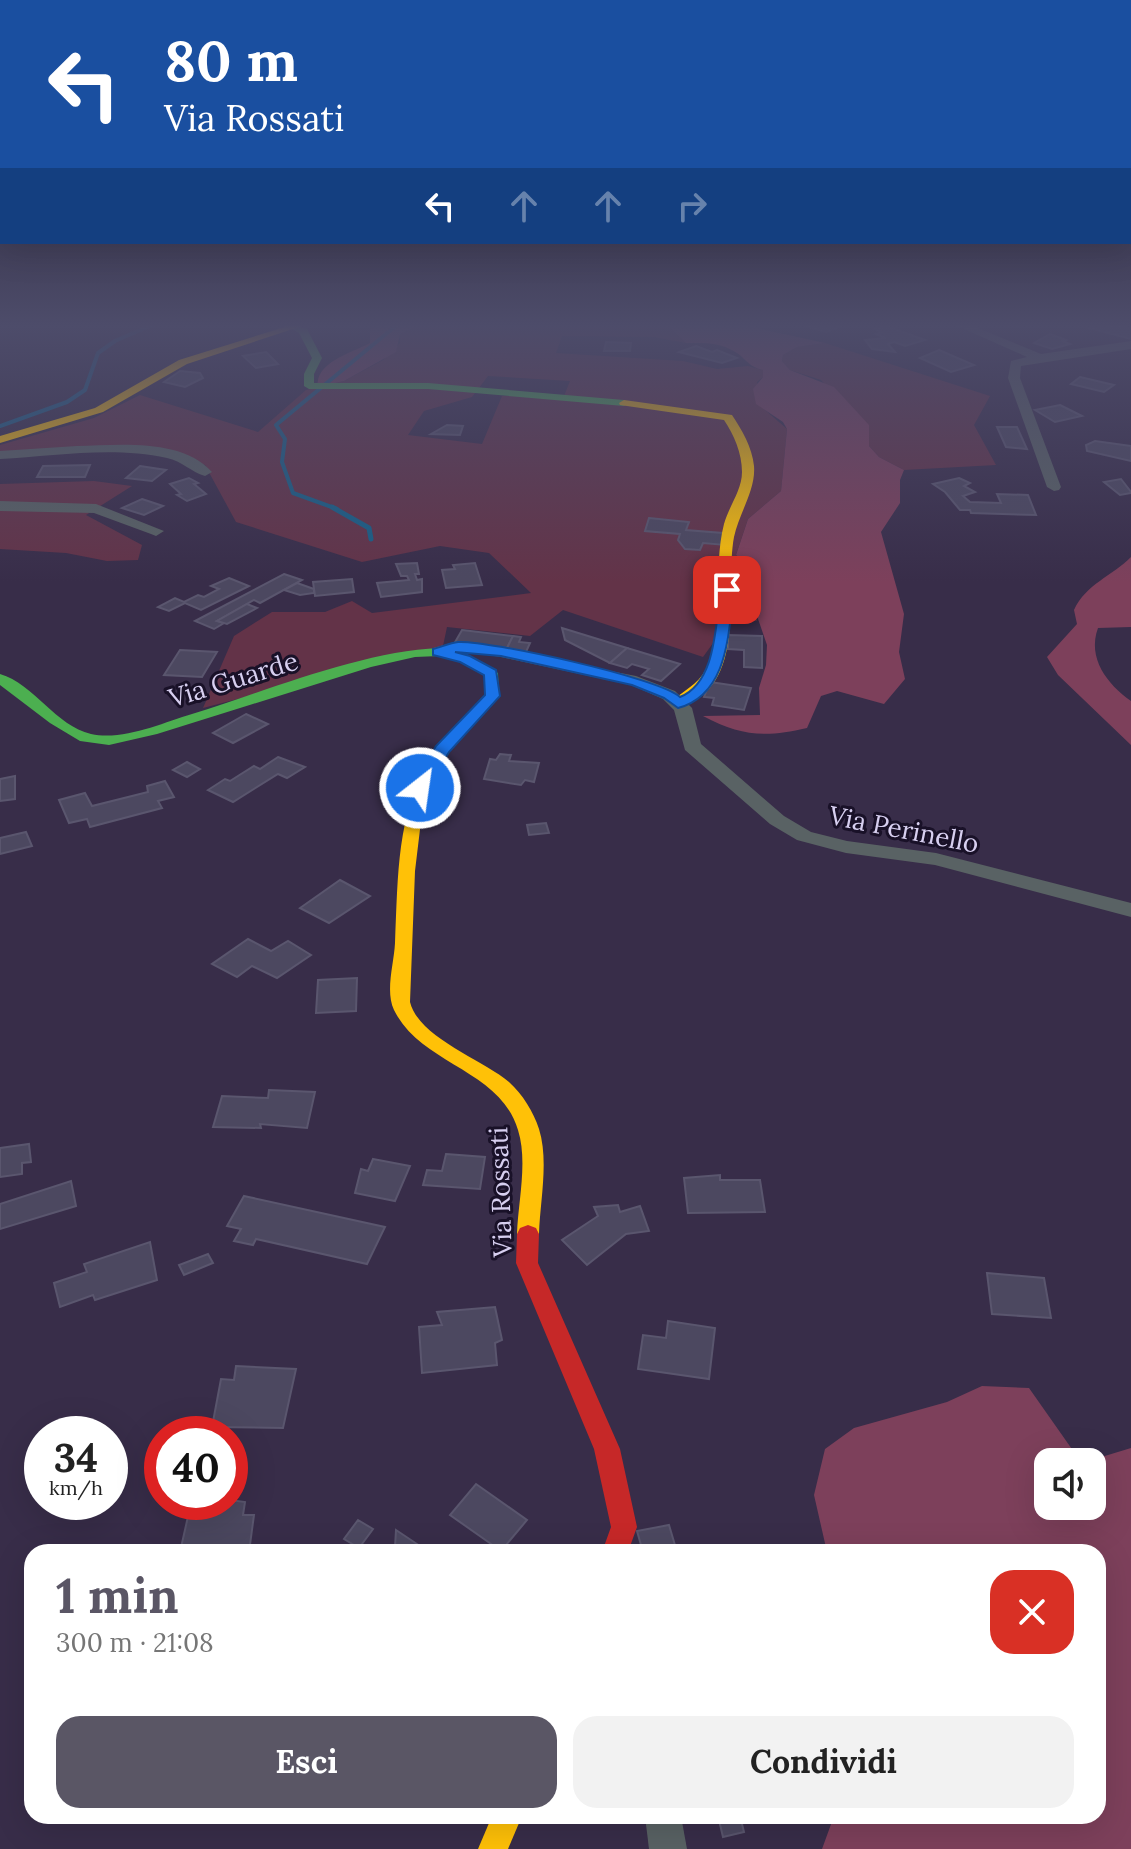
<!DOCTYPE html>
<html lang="it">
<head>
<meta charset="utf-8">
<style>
	:root { --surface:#fff; --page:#f2f2f2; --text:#222; --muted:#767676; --accent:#5a5665 }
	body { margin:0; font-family:Lora,serif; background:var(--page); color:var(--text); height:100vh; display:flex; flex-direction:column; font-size:30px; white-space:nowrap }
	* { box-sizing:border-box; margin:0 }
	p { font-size:26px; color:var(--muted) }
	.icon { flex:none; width:44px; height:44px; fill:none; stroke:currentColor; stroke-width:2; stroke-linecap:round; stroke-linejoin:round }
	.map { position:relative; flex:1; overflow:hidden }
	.sheet { position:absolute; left:24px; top:1544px; width:1082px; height:280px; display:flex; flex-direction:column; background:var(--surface); border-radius:24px; box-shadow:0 8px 32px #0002 }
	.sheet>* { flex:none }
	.top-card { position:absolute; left:0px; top:0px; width:1132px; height:244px; box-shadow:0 8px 32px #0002; background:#1a4fa0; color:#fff; overflow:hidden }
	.tools { position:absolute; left:1034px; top:1448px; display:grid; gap:16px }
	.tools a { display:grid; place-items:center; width:72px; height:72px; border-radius:16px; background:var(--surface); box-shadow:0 8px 32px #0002; font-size:40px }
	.speed { position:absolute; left:24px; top:1416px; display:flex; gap:16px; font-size:40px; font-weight:700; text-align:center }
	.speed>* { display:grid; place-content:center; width:104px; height:104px; border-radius:50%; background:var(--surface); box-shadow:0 8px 32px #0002; line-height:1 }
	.speed small { font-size:20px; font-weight:400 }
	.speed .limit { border:12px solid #d22; background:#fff; color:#111 }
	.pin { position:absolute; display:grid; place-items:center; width:68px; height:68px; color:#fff; margin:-34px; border-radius:16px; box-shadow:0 4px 12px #0006 }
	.me { position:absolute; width:88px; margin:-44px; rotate:30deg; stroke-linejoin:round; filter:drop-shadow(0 0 6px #0008) }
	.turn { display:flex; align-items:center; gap:28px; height:168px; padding:0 32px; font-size:36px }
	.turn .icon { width:104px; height:104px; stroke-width:2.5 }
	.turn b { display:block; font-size:56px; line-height:68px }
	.lanes { display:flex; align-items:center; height:76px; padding:0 32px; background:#0003; justify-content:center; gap:40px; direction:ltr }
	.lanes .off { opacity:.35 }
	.round { display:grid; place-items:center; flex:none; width:84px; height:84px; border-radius:24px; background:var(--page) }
	.summary { display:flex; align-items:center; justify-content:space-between; height:136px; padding:0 32px }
	h1 { font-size:48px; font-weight:700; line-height:60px; color:var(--accent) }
	.button { display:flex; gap:16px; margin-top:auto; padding:16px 32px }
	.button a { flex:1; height:92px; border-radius:24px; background:var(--accent); color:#fff; font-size:32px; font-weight:700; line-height:92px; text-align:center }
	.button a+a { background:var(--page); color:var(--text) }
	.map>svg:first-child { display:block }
	.green { fill:#633348; fill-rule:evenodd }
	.forest { fill:#7d405b }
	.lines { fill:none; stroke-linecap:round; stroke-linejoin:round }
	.stream-far1 { stroke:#176089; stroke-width:4 }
	.stream { stroke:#176089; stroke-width:5 }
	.building { fill:#4c4860; stroke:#5a566e; stroke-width:2 }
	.street { fill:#596264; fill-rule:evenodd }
	.fast { fill:#4caf50; fill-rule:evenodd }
	.slow { fill:#ffc107; fill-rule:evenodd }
	.jam { fill:#c62828; fill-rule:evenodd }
	.route { fill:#1a73e8; stroke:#114b97; stroke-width:2 }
	.labels { text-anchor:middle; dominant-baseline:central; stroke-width:6; stroke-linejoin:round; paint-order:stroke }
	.street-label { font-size:26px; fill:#d7cff0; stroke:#191128 }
</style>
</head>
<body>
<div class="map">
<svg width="1131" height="1849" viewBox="0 0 1131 1849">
	<rect width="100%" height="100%" fill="#382d49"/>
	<!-- green -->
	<g class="green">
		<path d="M 422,324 L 666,324 L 686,343 L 654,337 L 562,336 L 556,353 L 683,361 L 717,369 L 748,366 L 763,370 L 763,377 L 757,382 L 764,409 L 787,429 L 781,491 L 748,519 L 736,555 C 759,574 745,573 749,595 C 751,604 756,612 757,621 L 729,621 L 703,657 L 563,610 L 530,636 L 447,627 L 443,646 L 203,708 L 234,636 L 272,612 L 325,612 L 352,601 L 372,613 L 531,593 L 489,553 L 440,546 L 362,562 L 236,522 L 205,465 L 157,450 L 0,453 L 0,445 L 94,418 L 140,395 L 258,432 L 306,390 L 344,381 L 383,360 L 400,343 L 400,334 ZM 488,376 L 570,381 L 564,396 L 502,396 L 482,444 L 408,435 L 424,411 L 472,397 Z"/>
		<polygon points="825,343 990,396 974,425 996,465 904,470 879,457 869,446 867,432 821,380 790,370 782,361 783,355 797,347"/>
		<polygon points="94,481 132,486 86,515 142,545 138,560 107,561 66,553 0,549 0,484"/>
	</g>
	<!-- forest -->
	<g class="forest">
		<path d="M 377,324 L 422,324 L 400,334 L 396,352 L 344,381 L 318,387 C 314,363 351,353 370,343 L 370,329 Z"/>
		<path d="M 666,324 L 750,324 L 761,329 L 825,343 L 797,347 L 783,355 L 782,361 L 790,370 L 834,387 L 869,425 L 869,446 L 879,457 L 904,470 L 900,480 L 900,503 L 881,532 L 904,614 L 899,652 L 905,679 L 884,704 L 837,691 L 821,696 L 807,728 C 765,738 741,736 703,716 L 760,715 L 759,688 L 766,665 L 767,645 L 749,593 L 752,572 L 749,565 L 736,555 L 748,519 L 781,491 L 787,429 L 783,422 L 756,404 L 753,389 L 763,377 L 763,370 C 749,367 747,360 737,353 C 720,342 706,343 686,343 Z"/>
		<path d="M 1131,557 L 1131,627 L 1098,628 C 1087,658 1107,684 1131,701 L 1131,745 L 1058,675 L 1047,657 L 1077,624 L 1074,610 C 1086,584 1112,576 1131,557 Z"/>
		<polygon points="982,1386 1029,1388 1081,1462 1048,1462 1048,1506 1092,1506 1092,1462 1085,1462 1131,1448 1131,1849 822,1849 834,1816 1098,1816 1098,1552 827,1552 814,1495 825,1449 854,1428 947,1402"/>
	</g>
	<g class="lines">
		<!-- stream-far1 -->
		<g class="stream-far1">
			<polyline points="0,426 67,402 85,390 98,353 115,341 154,324"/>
			<polyline points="337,509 293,493 282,462 285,439 276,425 398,324"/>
		</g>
		<!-- stream -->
		<polyline class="stream" points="332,507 369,528 371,539"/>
	</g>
	<!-- building -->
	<g class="building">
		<polygon points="810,324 846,324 826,332 805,326"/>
		<polygon points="1098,324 1131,328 1131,339 1089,328"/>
		<polygon points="886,326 925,340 905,346 894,342 888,344 895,352 872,349 865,340 886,338 876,334 882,332 875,329"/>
		<polygon points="1050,334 1066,340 1063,341 1070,344 1052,349 1034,343"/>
		<polygon points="606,342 631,343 630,351 604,351"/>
		<polygon points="696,346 712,352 717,350 737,358 722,363 679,352"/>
		<polygon points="939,350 974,365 951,372 920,358"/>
		<polygon points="266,352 278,364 256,368 243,356"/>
		<polygon points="180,371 200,373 203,378 185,387 164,382"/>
		<polygon points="1080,377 1114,385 1104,392 1071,384"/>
		<polygon points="1060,405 1082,416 1055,422 1035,410"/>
		<polygon points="447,425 463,426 460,435 431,434"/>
		<polygon points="997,427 1017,427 1027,449 1006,447"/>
		<polygon points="1095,441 1131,446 1131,461 1087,451 1086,445"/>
		<polygon points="90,465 85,477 37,477 43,466"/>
		<polygon points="140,466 166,470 152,481 126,478"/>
		<polygon points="189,478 198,483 194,484 206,494 187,501 177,495 181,494 170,484"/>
		<polygon points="959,478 970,483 964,486 975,492 963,496 970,502 1001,503 997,494 1028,495 1036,515 971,513 970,510 960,510 945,492 933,484"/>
		<polygon points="1121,479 1131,492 1131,493 1120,495 1104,482"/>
		<polygon points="142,499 163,506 144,515 122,508"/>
		<polygon points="649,518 689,522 686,530 723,533 725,545 703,543 700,550 685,549 678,540 680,534 645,531"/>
		<polygon points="417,563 419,574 415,574 417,580 422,579 422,592 381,597 377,583 409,580 407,576 401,576 396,564"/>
		<polygon points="475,563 482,585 446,588 442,570 455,569 453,565"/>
		<polygon points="284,574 302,580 260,603 254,600 217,621 224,623 214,629 195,621"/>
		<polygon points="229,578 249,586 201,610 185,603 169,611 158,607 175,598 184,602 198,595 204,597 219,589 211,586"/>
		<polygon points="352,579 354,592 315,596 313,582"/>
		<polygon points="297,583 314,589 314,593 300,595 284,590"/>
		<polygon points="247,604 257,608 227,624 217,621"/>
		<polygon points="562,628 627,648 610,663 565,640"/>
		<polygon points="462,630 513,636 507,648 499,647 497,650 454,644"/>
		<polygon points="728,635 762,636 762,668 744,667 744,650 728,649"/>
		<polygon points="513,636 521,637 519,642 530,643 526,652 506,650"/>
		<polygon points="627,648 680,664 661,681 642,675 649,669 632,664 627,668 610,663"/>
		<polygon points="180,650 217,652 202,677 164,675"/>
		<polygon points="710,682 751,688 744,710 712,705 714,698 704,697"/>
		<polygon points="246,714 268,724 233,743 213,733"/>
		<polygon points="500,754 511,755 509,761 539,763 534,782 525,780 521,785 484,779 490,759 496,760"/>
		<polygon points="278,757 305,767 287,778 278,774 233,802 208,790 225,779 230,781 254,766 260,769"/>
		<polygon points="187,762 200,769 187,777 173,770"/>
		<polygon points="15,776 15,799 0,801 0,779"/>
		<polygon points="165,781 174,797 158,801 162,808 90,827 87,819 69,823 59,800 85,793 92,806 148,792 147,786"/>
		<polygon points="546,823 549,833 529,835 527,825"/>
		<polygon points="26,832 32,846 0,854 0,838"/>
		<polygon points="340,880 370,896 329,923 300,908"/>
		<polygon points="248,939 271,951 288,941 311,955 277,978 252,966 237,977 212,964"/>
		<polygon points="357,978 356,1011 316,1013 318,980"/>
		<polygon points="269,1090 315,1092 307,1128 260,1124 261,1128 213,1127 222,1096 268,1098"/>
		<polygon points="29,1144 31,1162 22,1163 22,1174 0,1177 0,1148"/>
		<polygon points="446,1154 485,1157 480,1189 423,1185 427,1170 442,1171"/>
		<polygon points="373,1159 410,1166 395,1201 355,1193 361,1169 368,1171"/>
		<polygon points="720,1175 720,1180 760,1180 765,1212 688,1213 684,1178"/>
		<polygon points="71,1181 76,1206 0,1229 0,1204"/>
		<polygon points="244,1196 385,1227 367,1264 256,1239 253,1245 234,1241 241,1229 227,1226"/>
		<polygon points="618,1205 620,1212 640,1206 649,1231 626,1234 587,1265 562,1240 598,1216 594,1207"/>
		<polygon points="150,1242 157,1280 95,1300 93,1295 60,1307 54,1283 87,1272 84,1264"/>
		<polygon points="208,1254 213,1263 184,1275 179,1265"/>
		<polygon points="987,1273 1044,1278 1051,1318 992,1314"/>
		<polygon points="495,1307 502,1340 495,1343 497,1365 422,1373 419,1327 442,1325 437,1312"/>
		<polygon points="668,1321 715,1328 709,1379 638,1369 643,1335 666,1338"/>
		<polygon points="236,1366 296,1369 283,1428 212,1427 221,1379 234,1380"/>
		<polygon points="476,1484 527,1520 501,1551 450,1515"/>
		<polygon points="230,1500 245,1502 243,1515 254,1515 249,1552 180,1552 189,1512 204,1513 207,1502"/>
		<polygon points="358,1520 373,1529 359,1548 344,1539"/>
		<polygon points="669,1525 677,1552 643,1552 637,1531"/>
		<polygon points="396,1530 420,1546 395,1547"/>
		<polygon points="718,1816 740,1816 744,1832 723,1837"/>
	</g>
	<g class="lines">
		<!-- street -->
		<g class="street">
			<polygon points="953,324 968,324 1041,354 1131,341 1131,349 1021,366 1020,378 1061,487 1059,490 1054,491 1047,487 1008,378 1011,361 1027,357"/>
			<path d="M 77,446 C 119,445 182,438 212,472 L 205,476 C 191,472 182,461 167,458 C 113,446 54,456 0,459 L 0,451 Z"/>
			<polygon points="0,501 96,504 164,531 156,536 151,534 94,513 0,511"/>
			<polygon points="458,641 636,676 675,691 692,708 701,744 784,816 811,832 847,841 936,853 1131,903 1131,917 935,865 846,853 797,840 770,824 685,750 674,710 663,699 631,685 501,657 459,651 439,657 430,652 433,648"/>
			<polygon points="645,1816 681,1816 687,1849 649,1849"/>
		</g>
		<!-- fast -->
		<g class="fast">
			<polygon points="295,325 307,329 322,358 314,374 314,383 428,383 624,400 629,403 624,406 428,389 309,389 304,386 304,374 312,358 299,333 290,328"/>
			<path d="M 439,648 L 470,656 L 498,673 L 499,696 L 478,719 L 468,719 L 465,716 L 485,695 L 484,675 L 460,662 L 439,656 L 415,657 L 371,667 L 157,734 L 109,745 L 80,741 L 50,723 L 0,685 L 0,674 C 34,684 56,726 91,734 C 123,741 162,723 192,714 C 266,691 363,651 439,648 Z"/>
		</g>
		<!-- slow -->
		<g class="slow">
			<polygon points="294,324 308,324 187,364 103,412 0,443 0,436 95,408 179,360"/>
			<path d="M 624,400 L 732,415 C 742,430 752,447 754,466 C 756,490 739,513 734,537 C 724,590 750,687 678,708 L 670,703 C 682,691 698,685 706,669 C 726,623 712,571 724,524 C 729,506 742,490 742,472 C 742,453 734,435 724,420 L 620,405 L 619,403 Z"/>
			<path d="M 473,711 L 481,716 L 448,752 L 436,774 L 421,821 L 415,871 L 410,1002 C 419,1038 482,1059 509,1082 C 523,1095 533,1111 539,1129 C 549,1161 540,1201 539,1234 L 536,1240 L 528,1243 L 520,1240 L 517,1234 C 518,1202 528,1162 518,1130 C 500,1069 421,1065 394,1010 C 385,991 394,964 395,943 C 399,850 396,783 468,713 Z"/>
			<polygon points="492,1816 522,1816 508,1849 478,1849"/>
		</g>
		<!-- jam -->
		<polygon class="jam" points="528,1225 536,1228 539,1234 538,1263 620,1449 637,1527 628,1552 602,1552 611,1527 594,1449 516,1263 517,1234 520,1228"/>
	</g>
	<!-- sky -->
	<linearGradient id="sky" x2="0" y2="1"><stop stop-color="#1f1928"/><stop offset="0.56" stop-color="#4d4c6a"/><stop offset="1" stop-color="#4d4c6a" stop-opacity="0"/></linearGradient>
	<rect width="1131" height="582" fill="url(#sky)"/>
	<!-- route -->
	<path class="route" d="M 727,586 L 734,590 C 728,633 729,694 678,708 L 664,698 L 632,685 L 501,656 L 455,652 L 470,656 L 496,670 L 500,696 L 449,752 L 426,791 L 414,791 L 412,788 L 436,746 L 485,695 L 484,675 L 460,662 L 433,655 L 433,649 C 441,647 450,643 458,642 C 488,640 660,678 680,697 C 717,682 715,623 721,590 Z"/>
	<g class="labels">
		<!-- street labels -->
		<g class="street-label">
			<text transform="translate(233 679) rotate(-17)">Via Guarde</text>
			<text transform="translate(904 829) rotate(11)">Via Perinello</text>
			<text transform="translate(500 1192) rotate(-92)">Via Rossati</text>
		</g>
	</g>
</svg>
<div class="tools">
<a><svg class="icon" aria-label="sound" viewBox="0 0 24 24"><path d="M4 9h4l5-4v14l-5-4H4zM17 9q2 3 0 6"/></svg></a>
</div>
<div class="speed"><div>34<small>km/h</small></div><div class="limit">40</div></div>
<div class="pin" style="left:727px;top:590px;background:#d93025"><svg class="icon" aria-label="arrive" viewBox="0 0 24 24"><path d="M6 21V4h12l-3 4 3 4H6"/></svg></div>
<svg class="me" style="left:420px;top:788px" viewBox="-20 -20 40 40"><circle r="17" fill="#1a73e8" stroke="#fff" stroke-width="3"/><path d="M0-11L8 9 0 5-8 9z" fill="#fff"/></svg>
<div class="top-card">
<div class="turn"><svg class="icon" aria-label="left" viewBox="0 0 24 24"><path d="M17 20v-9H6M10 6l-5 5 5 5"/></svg><div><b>80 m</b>Via Rossati</div></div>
<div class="lanes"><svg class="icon" aria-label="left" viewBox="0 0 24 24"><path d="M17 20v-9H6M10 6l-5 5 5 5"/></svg><svg class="icon off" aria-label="ahead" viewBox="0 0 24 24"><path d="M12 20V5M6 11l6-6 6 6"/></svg><svg class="icon off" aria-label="ahead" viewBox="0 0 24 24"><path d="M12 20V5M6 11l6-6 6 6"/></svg><svg class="icon off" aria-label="right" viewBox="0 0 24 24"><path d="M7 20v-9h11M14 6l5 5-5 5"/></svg></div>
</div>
<section class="sheet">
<div class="summary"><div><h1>1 min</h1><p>300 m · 21:08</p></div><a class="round" style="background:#d93025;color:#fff"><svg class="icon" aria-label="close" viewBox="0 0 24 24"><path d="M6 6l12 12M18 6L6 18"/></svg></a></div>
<div class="button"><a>Esci</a><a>Condividi</a></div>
</section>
</div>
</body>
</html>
